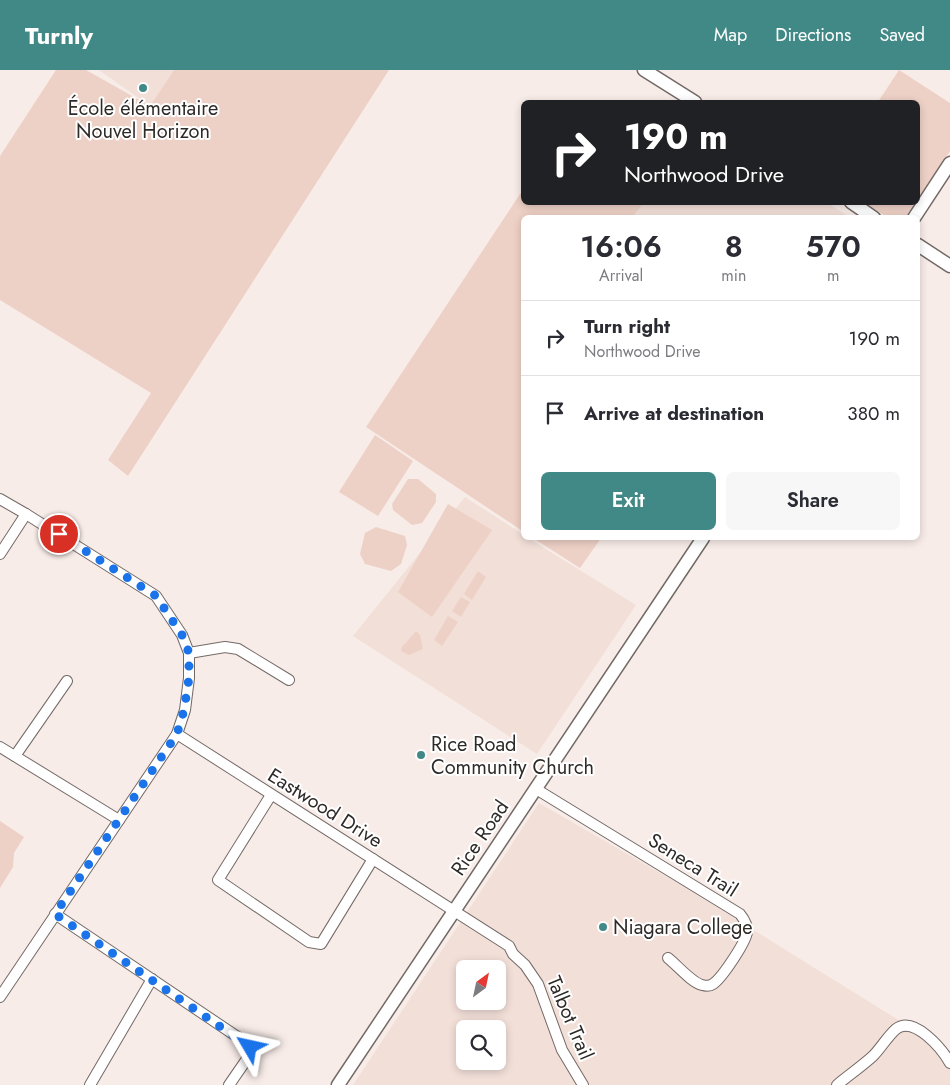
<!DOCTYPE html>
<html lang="en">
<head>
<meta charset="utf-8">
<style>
	:root { --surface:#fff; --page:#f7f7f7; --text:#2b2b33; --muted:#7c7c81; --line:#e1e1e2; --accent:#418986 }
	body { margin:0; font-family:Jost,sans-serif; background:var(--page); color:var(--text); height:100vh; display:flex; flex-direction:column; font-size:19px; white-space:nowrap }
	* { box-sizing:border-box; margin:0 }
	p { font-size:16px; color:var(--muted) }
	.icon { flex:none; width:28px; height:28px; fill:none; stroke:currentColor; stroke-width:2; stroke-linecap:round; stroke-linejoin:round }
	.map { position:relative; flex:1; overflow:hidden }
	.details { position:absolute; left:521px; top:145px; width:399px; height:325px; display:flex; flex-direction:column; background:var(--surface); border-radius:8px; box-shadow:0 2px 8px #0003 }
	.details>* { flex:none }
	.guide { position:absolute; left:521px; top:30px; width:399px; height:105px; border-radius:8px; box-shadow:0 2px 8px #0003; background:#202124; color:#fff; overflow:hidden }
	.needle { width:32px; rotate:33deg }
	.fabs { position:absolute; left:456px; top:890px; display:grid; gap:10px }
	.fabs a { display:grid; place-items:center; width:50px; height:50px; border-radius:8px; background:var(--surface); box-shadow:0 2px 8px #0003; font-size:25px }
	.pin { position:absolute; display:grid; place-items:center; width:42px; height:42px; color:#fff; margin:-21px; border:2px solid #fff; border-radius:50%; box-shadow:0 1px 5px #0007 }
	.me { position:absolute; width:55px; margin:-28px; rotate:306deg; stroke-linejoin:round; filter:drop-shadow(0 0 4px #0008) }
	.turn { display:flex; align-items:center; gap:18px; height:105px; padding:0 20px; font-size:22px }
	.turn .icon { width:65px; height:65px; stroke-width:2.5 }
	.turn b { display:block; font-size:35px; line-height:42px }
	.eta { display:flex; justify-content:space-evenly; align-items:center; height:85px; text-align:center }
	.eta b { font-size:30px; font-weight:600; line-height:35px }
	.cta { display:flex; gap:10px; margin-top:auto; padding:10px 20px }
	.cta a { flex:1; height:58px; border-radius:8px; background:var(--accent); color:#fff; font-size:20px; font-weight:600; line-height:58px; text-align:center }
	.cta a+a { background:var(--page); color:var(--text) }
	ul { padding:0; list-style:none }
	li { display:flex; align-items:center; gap:15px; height:75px; padding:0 20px; border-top:1px solid var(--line) }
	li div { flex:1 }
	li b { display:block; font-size:19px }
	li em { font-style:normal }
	header { display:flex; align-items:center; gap:30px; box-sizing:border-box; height:70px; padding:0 25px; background:var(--accent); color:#fff }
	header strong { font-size:24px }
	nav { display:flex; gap:28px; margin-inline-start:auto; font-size:18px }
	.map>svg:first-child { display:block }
	.built { fill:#f2dfd8; fill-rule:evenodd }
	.green { fill:#eed1c6 }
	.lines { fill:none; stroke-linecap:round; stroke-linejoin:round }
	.minor-casing { stroke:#736966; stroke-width:12 }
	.tertiary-casing { stroke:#736966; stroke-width:15 }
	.minor { stroke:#fff; stroke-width:10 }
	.tertiary { stroke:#fff; stroke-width:12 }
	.route { stroke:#1a73e8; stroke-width:9; stroke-dasharray:0 16.2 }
	.poi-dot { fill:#418986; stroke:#fff; stroke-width:2 }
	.labels { text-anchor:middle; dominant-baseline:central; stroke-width:4; stroke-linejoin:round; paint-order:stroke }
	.poi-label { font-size:20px; fill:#2e2a28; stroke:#fff; text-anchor:start }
	.street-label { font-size:20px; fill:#2e2a28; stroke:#fff }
</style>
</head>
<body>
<header>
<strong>Turnly</strong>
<nav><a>Map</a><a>Directions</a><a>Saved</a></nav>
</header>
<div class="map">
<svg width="950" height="1015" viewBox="0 0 950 1015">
	<rect width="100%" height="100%" fill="#f8ece8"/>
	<!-- built -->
	<g class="built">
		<polygon points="99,0 174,0 150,36"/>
		<polygon points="643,132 827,133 850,147 633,148"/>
		<polygon points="465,427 524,465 524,468 528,468 636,535 537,684 353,566"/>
		<path d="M 539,733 L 681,815 L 950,982 L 950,1015 L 353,1015 ZM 465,899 L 498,899 L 498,931 L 465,931 ZM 465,959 L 498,959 L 498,991 L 465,991 Z"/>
	</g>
	<!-- green -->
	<g class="green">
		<polygon points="56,0 86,0 150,36 174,0 389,0 128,406 108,390 151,323 0,230 0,86"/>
		<polygon points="899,0 950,33 950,81 918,129 918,32 878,32"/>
		<polygon points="524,118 524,132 643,133 633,147 524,148 524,462 366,357"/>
		<polygon points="865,133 915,133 905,148 887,147"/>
		<polygon points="375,365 413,391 378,446 339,422"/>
		<polygon points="408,409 418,409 436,424 436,432 422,453 412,455 393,440 392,434"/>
		<polygon points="448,434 492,460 432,547 398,522"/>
		<polygon points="376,457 405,466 407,475 401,494 391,501 365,494 360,484 365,463"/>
		<polygon points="533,468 601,468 580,498"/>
		<polygon points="478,501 486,507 472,530 464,524"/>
		<polygon points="461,527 470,532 461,547 452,541"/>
		<polygon points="448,546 458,552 442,576 434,570"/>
		<polygon points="416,561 420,565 423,579 409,585 401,581 402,576 404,575"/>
		<polygon points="0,751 24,767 14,783 13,797 0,818"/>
	</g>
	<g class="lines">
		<!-- minor casing -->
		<g class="minor-casing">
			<g id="minor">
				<polyline points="0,429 26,444 156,526 182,565 189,583 189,608 185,640 177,664 0,927"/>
				<polyline points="0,484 26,444"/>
				<polyline points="189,583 225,577 238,579 289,610"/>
				<polyline points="177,664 509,876 513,884 525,895 538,914 562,980 583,1015"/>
				<polyline points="0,677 119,750"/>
				<polyline points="15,686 67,611"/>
				<path d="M 536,719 L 740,844 C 744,849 748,855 747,862 C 746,872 722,908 713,914 C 710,916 706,916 702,915 C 691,912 677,895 668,888"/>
				<polyline points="271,725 218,810 309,872 321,874 373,789"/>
				<polyline points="55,844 251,976 249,986 229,1015"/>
				<polyline points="90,1015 152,909"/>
				<path d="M 837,1015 C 849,1005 862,996 873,986 C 881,978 887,967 896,959 C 914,945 942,979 950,993"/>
			</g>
		</g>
		<!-- tertiary casing -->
		<g class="tertiary-casing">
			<g id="tertiary">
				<polyline points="644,0 695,32"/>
				<polyline points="851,132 874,148"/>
				<polyline points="914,148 950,93"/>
				<polyline points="918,175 950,196"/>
				<polyline points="338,1015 703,468"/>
			</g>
		</g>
		<!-- minor -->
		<use href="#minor" class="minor"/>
		<!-- tertiary -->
		<use href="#tertiary" class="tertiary"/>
	</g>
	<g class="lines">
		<!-- route -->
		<polyline class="route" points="59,464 156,526 182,565 189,583 189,608 184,640 177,664 55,844 250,977"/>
	</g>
	<!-- markers -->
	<g class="poi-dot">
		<circle cx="143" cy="18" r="5"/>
		<circle cx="421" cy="685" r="5"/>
		<circle cx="603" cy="857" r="5"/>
	</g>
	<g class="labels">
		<!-- poi labels -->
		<g class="poi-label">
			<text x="143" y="38" text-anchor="middle">École élémentaire<tspan x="143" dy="23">Nouvel Horizon</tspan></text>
			<text x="431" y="674">Rice Road<tspan x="431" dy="23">Community Church</tspan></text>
			<text x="613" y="857">Niagara College</text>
		</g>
		<!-- street labels -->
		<g class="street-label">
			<text transform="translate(325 738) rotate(32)">Eastwood Drive</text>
			<text transform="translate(480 768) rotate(-56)">Rice Road</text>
			<text transform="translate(693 795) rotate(32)">Seneca Trail</text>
			<text transform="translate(570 948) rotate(67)">Talbot Trail</text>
		</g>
	</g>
</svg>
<div class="fabs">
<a><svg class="needle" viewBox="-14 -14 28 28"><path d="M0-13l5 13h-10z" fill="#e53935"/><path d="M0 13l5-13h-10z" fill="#7c7c81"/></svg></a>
<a><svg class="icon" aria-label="search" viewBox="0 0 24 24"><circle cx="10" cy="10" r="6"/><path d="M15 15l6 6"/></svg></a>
</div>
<div class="pin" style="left:59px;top:464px;background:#d93025"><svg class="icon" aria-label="arrive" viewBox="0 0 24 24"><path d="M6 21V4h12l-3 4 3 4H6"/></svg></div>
<svg class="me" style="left:250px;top:977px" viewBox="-20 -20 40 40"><path d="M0-17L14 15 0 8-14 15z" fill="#1a73e8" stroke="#fff" stroke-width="4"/></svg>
<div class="guide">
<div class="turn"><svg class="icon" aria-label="right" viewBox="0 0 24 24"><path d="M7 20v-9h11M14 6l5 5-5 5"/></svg><div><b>190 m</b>Northwood Drive</div></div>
</div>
<section class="details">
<div class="eta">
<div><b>16:06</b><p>Arrival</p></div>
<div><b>8</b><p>min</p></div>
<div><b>570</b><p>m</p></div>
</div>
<ul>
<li><svg class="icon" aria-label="right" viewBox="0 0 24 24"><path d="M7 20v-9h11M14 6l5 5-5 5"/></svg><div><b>Turn right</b><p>Northwood Drive</p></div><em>190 m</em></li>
<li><svg class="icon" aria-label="arrive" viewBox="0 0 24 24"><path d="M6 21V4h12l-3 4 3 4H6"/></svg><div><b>Arrive at destination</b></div><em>380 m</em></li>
</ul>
<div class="cta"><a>Exit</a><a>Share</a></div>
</section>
</div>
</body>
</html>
